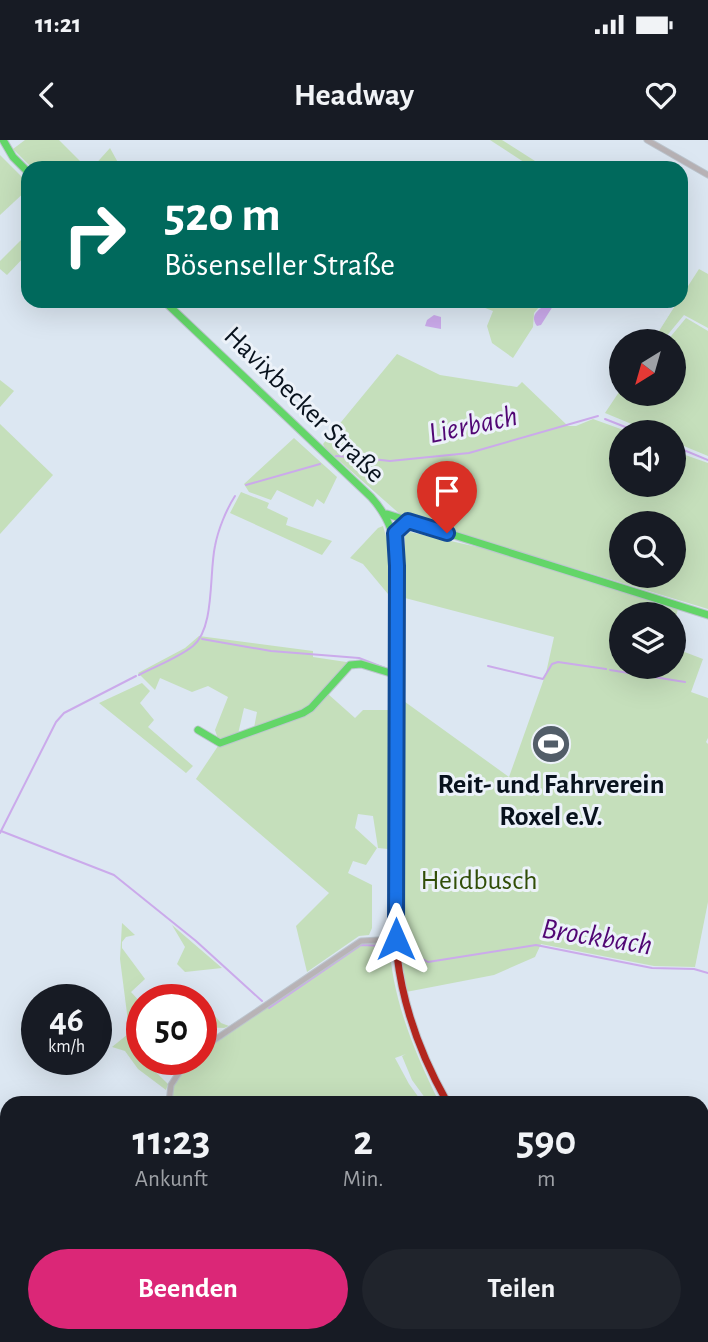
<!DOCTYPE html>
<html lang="de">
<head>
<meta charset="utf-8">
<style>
	:root { --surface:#171b24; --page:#20242c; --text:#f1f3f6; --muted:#9ea1a6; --accent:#db2777 }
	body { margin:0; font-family:"Alegreya Sans",sans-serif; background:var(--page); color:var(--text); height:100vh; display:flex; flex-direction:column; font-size:26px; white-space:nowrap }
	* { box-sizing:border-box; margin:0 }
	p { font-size:23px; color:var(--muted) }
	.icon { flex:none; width:38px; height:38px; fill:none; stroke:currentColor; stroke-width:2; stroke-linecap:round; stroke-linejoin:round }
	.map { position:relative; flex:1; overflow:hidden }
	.side { position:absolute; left:0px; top:956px; width:709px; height:247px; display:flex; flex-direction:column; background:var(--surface); border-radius:21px 21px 0 0; box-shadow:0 7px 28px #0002 }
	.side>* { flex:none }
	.hud { position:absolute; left:21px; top:21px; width:667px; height:147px; border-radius:21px; box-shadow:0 7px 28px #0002; background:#00695c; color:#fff; overflow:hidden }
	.needle { width:46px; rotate:217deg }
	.fabs { position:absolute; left:609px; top:189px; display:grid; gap:14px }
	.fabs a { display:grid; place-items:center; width:77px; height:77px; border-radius:50%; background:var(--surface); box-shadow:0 7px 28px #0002; font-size:35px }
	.speed { position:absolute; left:21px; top:844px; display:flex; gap:14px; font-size:35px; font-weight:700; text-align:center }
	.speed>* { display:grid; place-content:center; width:91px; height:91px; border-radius:50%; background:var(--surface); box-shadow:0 7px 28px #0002; line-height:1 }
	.speed small { font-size:18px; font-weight:400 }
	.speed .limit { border:10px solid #d22; background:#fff; color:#111 }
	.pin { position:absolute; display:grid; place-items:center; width:60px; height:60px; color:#fff; margin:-72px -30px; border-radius:50% 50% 50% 0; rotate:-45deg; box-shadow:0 0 7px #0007 }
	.pin .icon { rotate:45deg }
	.me { position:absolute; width:77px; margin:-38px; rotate:0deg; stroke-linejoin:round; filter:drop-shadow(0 0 5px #0008) }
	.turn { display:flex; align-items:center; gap:24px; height:147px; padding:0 28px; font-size:32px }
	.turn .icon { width:91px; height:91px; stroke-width:2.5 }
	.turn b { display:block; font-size:49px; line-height:60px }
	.eta { display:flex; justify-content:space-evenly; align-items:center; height:119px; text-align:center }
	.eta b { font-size:42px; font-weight:700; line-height:49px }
	.action { display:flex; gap:14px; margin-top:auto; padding:14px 28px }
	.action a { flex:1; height:80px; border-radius:42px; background:var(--accent); color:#fff; font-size:28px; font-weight:700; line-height:80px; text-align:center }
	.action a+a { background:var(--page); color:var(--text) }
	.status { display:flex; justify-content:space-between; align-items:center; height:49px; padding:0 35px; background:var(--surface); direction:ltr }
	.status svg { height:19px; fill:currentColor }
	header { display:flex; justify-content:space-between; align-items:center; height:91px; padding:0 28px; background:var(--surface); font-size:32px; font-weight:700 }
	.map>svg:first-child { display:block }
	.green { fill:#c5dfbb; fill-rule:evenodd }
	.water { fill:#cbaaeb }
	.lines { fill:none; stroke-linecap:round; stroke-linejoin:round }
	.stream { stroke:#cbaaeb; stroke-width:2 }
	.street-casing { stroke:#bcc5ce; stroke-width:7 }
	.fast-casing { stroke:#bcc5ce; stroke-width:9 }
	.slow-casing { stroke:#bcc5ce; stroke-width:9 }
	.jam-casing { stroke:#bcc5ce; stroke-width:9 }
	.street { stroke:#b8b3b6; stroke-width:5 }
	.fast { stroke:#63d668; stroke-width:7 }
	.slow { stroke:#ff974d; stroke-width:7 }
	.jam { stroke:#b3261e; stroke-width:7 }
	.route-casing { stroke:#114b97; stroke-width:18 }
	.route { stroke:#1a73e8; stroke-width:12 }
	.labels { text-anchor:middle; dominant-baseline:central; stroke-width:6; stroke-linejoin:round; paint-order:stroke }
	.street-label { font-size:28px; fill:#08121d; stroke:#ecf2f9 }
	.poi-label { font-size:28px; font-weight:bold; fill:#08121d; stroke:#ecf2f9 }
	.park-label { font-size:28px; fill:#314e08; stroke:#ecf2f9 }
	.water-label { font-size:30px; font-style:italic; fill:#510674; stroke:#ecf2f9 }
</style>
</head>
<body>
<div class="status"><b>11:21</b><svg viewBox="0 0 49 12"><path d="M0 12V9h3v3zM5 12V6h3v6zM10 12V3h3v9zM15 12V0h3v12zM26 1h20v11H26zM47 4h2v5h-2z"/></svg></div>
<header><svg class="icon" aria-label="back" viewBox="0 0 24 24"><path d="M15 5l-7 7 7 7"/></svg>Headway<svg class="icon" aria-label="heart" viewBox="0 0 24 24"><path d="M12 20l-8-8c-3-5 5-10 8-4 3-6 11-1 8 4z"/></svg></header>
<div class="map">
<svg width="708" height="1202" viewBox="0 0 708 1202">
	<rect width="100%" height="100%" fill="#dce7f2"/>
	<!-- green -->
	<g class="green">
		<polygon points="25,0 59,0 87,28 32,28 13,9"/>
		<polygon points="490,0 502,0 546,28 533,28"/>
		<polygon points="110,8 121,28 91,28 92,28"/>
		<polygon points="0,15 28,43 28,49 0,75"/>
		<polygon points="28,93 28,113 7,135 0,129 0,121"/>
		<polygon points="699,129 708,134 708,188 684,175 665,198 654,199 678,161 681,161 681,157"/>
		<polygon points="467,161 544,161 534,173 533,187 513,218 492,203 487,186 493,171"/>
		<polygon points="686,178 708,191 708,316 674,302 674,292 651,292 605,273 621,249 621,254 674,254 674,201 667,201"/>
		<path d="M 397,214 L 440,235 L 517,247 L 522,242 L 568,286 L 576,286 L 593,279 L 629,292 L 621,292 L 621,345 L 674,345 L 674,311 L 708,323 L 708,469 L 402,376 L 325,308 L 323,304 ZM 621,383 L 674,383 L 674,436 L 621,436 Z"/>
		<polygon points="0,240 14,251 0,267"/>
		<polygon points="0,284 53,335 0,394"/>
		<polygon points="294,298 337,337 324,364 317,359 313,367 277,350 271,360 249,352 244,344"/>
		<polygon points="241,352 269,363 267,368 288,378 286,385 332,401 322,415 230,373"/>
		<polygon points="383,386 388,403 388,454 363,424 350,418 378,388"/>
		<polygon points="410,392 482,408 678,469 674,484 674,474 621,474 621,527 674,527 674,508 703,519 691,552 708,558 708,598 706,602 708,604 708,762 695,827 654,826 541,804 535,817 494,835 406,852 398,799 401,559 509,637 546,533 554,497 405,458 405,396"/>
		<polygon points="199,496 313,511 313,517 353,523 302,571 254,588 257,572 244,568 238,594 219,602 215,590 228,557 208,546 192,552 160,538 155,550 138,533 185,508"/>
		<polygon points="142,543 150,551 140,563 154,580 148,587 193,626 186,633 99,563"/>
		<polygon points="328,554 355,578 363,570 388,570 388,709 378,708 373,676 358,674 355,688 377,708 366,725 353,721 348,733 372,745 372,788 369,795 359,796 307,832 296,786 329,753 196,639 220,603 305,576"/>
		<polygon points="122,783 135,795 126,797 122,802 122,808 145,839 131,852 142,864 142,881 129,889 120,819"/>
		<polygon points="172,785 222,828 185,832 177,824 185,807"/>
		<path d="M 389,801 C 392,859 414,911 439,962 L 428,962 L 412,940 L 402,916 L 406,914 L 395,918 L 409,944 L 422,962 L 171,962 L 170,951 L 189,921 L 201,919 L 201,913 L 360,803 Z"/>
		<polygon points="207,867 221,883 229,886 224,888 201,887 201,872"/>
		<polygon points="128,894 130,907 168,944 166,950 138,929 125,911 112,907"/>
		<polygon points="0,1044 7,1048 7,1110 0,1109"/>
		<polygon points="702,1183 708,1184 708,1202 692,1202 685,1195 702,1195"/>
		<polygon points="196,1195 418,1195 421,1202 195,1202"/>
		<polygon points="513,1195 585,1195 588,1202 518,1202"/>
		<polygon points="591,1195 669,1195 677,1202 593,1202"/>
	</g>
	<!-- water -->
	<g class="water">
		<path d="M 549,161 L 553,162 L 553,166 L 541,185 L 537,186 C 528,173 542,169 549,161 Z"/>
		<polygon points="434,175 441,177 441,189 425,186 427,180"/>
	</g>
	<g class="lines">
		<!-- stream -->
		<g class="stream">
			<polyline points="605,279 638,292"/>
			<polyline points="674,306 708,320"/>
			<polyline points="336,316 350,317"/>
			<polyline points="354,317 390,321 469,313 598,276"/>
			<polyline points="246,345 320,324"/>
			<polyline points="202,499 271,511 359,518 390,530"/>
			<polyline points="488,526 543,539 552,524 558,522 606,529"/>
			<polyline points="610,530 685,542"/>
			<path d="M 139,535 C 156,526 178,518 193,506 C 215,488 209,433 215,406 C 218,390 226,370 235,356"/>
			<polyline points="1,691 114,735 196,801 262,861"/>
			<polyline points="0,693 56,582 64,573 136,536"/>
			<polyline points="401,807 428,822 536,805 652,828 694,829 708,833"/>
			<polyline points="269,868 361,805 386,806"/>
			<polyline points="0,1042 7,1047"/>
		</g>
		<!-- street casing -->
		<g class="street-casing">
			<g id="street">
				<polyline points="647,0 708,35"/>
				<polyline points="201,909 361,801 396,799"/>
				<polyline points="169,962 171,945 188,919"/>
			</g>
		</g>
		<!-- fast casing -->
		<g class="fast-casing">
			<g id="fast">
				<polyline points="3,0 13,17 28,32"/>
				<path d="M 164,161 L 371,357 C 390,378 396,398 397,426 L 397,723"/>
				<polyline points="387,374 708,475"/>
				<polyline points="198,590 220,603 303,573 311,568 350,525 361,524 397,535"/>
			</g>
		</g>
		<!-- slow casing -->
		<g class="slow-casing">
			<polyline id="slow" points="681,1195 688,1202"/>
		</g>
		<!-- jam casing -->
		<g class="jam-casing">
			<path id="jam" d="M 397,723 C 397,753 394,785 397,815 C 403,867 421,916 447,962"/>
		</g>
		<!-- street -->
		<use href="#street" class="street"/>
		<!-- fast -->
		<use href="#fast" class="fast"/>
		<!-- slow -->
		<use href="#slow" class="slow"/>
		<!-- jam -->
		<use href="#jam" class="jam"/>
	</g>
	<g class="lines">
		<!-- route casing -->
		<g class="route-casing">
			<polyline id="route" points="396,799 397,426 395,393 408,381 447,393"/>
		</g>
		<!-- route -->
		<use href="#route" class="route"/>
	</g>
	<!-- icons -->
	<defs>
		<g id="stadium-disc" transform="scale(2.0125)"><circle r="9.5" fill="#525d68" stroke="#ecf2f9"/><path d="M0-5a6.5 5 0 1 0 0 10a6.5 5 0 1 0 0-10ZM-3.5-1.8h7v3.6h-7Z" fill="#fff"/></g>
	</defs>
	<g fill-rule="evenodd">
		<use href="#stadium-disc" x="551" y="604"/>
	</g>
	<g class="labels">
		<!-- street labels -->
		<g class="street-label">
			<text transform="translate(304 265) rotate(44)">Havixbecker Straße</text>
		</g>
		<!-- poi labels -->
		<g class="poi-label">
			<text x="551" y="645">Reit- und Fahrverein<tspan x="551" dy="32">Roxel e.V.</tspan></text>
		</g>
		<!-- park labels -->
		<g class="park-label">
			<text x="479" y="741">Heidbusch</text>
		</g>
		<!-- water labels -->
		<g class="water-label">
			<text transform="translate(473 285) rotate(-12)">Lierbach</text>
			<text transform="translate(597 797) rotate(9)">Brockbach</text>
		</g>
	</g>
</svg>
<div class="fabs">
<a><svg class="needle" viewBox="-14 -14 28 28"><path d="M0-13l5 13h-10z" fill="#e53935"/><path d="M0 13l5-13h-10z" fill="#9ea1a6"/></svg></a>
<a><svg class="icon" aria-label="sound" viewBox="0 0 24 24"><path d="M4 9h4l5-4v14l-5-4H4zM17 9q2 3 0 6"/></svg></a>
<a><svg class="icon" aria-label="search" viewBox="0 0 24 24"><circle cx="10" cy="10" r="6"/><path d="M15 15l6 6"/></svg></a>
<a><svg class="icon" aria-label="layers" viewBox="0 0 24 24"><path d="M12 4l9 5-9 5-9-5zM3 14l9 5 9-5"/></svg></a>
</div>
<div class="speed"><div>46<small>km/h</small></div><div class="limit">50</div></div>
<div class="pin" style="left:447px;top:393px;background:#d93025"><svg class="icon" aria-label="arrive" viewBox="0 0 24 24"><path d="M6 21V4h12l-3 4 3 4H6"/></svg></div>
<svg class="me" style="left:396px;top:799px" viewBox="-20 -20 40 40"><path d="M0-17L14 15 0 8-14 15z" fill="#1a73e8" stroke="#fff" stroke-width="4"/></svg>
<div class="hud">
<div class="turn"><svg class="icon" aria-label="right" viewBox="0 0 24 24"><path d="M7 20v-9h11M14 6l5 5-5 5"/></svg><div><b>520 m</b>Bösenseller Straße</div></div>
</div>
<section class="side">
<div class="eta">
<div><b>11:23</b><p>Ankunft</p></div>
<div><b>2</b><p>Min.</p></div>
<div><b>590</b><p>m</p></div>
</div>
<div class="action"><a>Beenden</a><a>Teilen</a></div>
</section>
</div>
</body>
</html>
